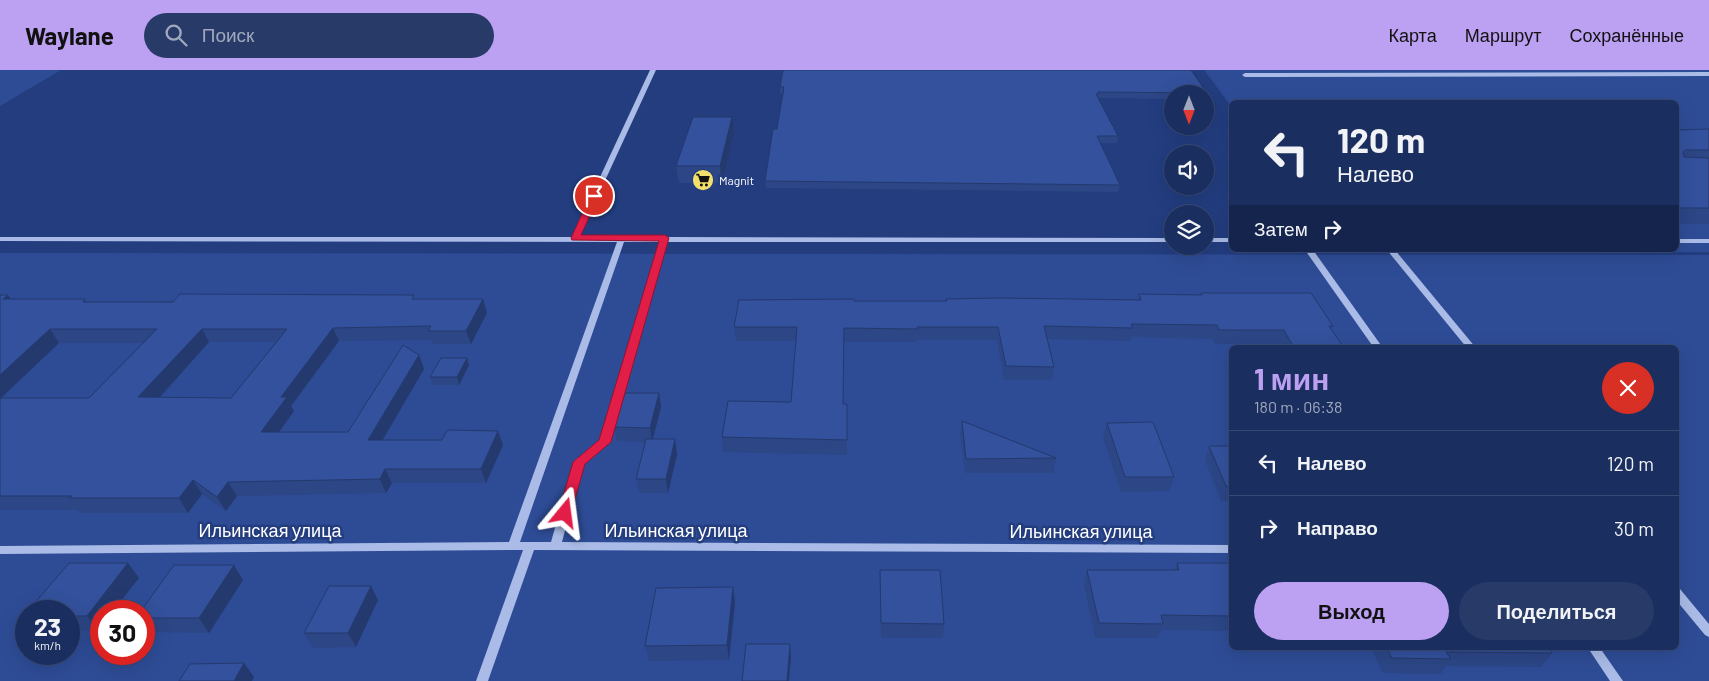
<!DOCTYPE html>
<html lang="ru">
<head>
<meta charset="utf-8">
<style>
	:root { --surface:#1a2e5f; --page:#273a68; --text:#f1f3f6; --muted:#9fa8bd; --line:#384a74; --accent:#bca0f2 }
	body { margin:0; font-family:Barlow,sans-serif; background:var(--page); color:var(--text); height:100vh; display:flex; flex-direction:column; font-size:19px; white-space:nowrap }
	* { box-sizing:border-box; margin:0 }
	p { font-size:16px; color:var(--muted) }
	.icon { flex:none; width:28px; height:28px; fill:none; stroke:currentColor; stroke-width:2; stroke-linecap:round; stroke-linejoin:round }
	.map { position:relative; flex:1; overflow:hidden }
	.sheet { position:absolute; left:1229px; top:275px; width:450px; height:305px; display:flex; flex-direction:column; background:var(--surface); border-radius:8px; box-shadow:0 5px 20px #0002,0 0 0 1px var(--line) }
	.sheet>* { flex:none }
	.hud { position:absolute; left:1229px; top:30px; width:450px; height:152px; border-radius:8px; box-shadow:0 5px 20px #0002,0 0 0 1px var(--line); background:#1a2e5f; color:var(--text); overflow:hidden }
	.needle { width:32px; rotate:180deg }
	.controls { position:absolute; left:1164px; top:15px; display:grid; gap:10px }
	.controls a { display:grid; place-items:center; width:50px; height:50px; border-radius:50%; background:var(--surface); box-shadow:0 5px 20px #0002,0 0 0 1px var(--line); font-size:25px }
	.speed { position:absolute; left:15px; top:530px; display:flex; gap:10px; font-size:25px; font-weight:700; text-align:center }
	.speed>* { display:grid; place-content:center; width:65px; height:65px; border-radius:50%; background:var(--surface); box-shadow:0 5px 20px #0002,0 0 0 1px var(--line); line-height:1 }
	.speed small { font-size:12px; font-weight:400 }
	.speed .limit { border:8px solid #d22; background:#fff; color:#111 }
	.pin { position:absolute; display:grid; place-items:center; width:42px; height:42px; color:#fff; margin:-21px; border:2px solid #fff; border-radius:50%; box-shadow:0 1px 5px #0007 }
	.me { position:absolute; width:55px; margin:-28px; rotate:16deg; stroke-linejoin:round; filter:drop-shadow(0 0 4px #0008) }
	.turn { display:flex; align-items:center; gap:18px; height:105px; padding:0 25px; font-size:22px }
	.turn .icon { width:65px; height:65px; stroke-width:2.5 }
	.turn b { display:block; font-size:35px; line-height:42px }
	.then { display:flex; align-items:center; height:48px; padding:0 25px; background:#0003; gap:10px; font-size:19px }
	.round { display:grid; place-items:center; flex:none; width:52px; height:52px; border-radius:26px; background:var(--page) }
	.head { display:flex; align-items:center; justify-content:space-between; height:85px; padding:0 25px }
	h1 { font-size:30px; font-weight:700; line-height:38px; color:var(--accent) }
	.cta { display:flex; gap:10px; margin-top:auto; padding:10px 25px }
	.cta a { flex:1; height:58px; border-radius:30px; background:var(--accent); color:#111; font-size:20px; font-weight:700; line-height:58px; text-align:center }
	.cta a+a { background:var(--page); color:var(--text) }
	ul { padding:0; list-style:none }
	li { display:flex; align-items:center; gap:15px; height:65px; padding:0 25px; border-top:1px solid var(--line) }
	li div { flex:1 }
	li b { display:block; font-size:19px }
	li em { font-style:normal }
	header { display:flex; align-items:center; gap:30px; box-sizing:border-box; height:70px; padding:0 25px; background:var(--accent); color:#111 }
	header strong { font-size:24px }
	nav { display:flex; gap:28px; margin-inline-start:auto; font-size:18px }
	.search { width:350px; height:45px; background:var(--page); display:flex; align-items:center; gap:12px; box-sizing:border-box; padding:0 18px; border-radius:28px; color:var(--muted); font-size:19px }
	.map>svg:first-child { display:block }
	.green { fill:#2e4c96; fill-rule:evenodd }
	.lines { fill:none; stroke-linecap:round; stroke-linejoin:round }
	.minor { fill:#a9bbe6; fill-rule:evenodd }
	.wall { fill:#2c4686; fill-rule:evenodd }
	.shaded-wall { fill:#24396d }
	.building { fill:#33519c; stroke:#24396d; fill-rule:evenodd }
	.route { fill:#e11d48; stroke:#92132f }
	.labels { text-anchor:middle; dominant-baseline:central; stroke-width:5; stroke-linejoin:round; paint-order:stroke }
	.far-poi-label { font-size:12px; fill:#fff; stroke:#233d7f; text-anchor:start }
	.near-street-label { font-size:18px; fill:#fff; stroke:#233d7f }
</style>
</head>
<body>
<header>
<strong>Waylane</strong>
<div class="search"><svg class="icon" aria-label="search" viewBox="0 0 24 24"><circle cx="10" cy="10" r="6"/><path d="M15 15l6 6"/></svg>Поиск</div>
<nav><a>Карта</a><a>Маршрут</a><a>Сохранённые</a></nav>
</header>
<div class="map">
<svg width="1709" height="611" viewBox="0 0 1709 611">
	<rect width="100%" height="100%" fill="#233d7f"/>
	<!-- green -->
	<g class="green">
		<polygon points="0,0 61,0 0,36"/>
		<polygon points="1204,0 1709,0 1709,182 1341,183 1339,180 1676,180 1676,32 1231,32 1231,36"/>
		<path d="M 0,183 L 1709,185 L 1709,611 L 0,611 ZM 1231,278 L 1676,278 L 1676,578 L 1231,578 ZM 26,541 L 69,541 L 69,584 L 26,584 ZM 101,541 L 144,541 L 144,584 L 101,584 Z"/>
	</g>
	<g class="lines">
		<!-- minor -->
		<g class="minor">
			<path d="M 650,0 L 656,0 L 579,167 L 619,167 L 622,166 L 625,167 L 662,167 L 665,166 L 668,167 L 1172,168 L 1172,172 L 667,172 L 609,372 L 583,393 L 562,472 L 1231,475 L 1231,483 L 534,480 L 488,611 L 476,611 L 523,480 L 0,484 L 0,476 L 509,472 L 617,172 L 0,171 L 0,167 L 572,167 ZM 624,172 L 660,172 L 600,370 L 574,391 L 551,472 L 520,472 Z"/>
			<polygon points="1709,2 1709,6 1245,7 1242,5 1245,3"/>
			<rect x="1205" y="168" width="26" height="4"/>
			<rect x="1676" y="169" width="33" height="4"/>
			<polygon points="1305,180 1313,180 1383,278 1374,278"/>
			<polygon points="1387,180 1395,180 1476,278 1467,278"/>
			<polygon points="1676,518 1680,519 1709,554 1709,567 1705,565 1676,530"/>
			<polygon points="1588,578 1600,578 1623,611 1610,611"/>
		</g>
	</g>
	<!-- wall -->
	<g class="wall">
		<polygon points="780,17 1207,23 1206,29 1205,29 1205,24 1172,24 1172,29 1098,28 1118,66 1117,73 1100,73 1120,115 1118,122 766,118 765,111 777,59 783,24 780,24"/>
		<polygon points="1709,59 1709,154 1676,154 1676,60"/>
		<polygon points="734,63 722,113 679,113 676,96"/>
		<polygon points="1201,223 1333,256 1331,259 1344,278 1281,278 1279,274 1215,274 1213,269 1131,267 1130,271 1047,269 1054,297 1052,310 1004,310 997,270 917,270 917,272 844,272 843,334 847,334 847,385 723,382 722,367 791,332 796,271 736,271 734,257 854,231 946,231 1138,230 1139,224 1200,225"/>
		<path d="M 0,225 L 11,229 L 85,229 L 87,232 L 415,229 L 487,243 L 471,274 L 433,274 L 431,270 L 339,271 L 291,336 L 294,341 L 279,362 L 348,362 L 419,285 L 424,299 L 382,370 L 442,370 L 498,361 L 503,375 L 486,413 L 392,413 L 386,423 L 237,426 L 226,441 L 202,424 L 188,443 L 80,443 L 78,440 L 0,440 ZM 209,272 L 276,272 L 231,328 L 160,328 ZM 59,273 L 143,273 L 89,328 L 1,328 Z"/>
		<polygon points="469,295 459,315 433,315 430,307"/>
		<polygon points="659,323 661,337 653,369 677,384 668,423 639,423 636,409 646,372 617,371 614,357"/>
		<polygon points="962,351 1056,388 1053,403 965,403 960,365"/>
		<polygon points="1107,353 1174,407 1170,421 1121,422 1103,367"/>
		<polygon points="1209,376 1231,376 1231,431 1221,431 1205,390"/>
		<polygon points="128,493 139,508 101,541 101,557 99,561 69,560 69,541"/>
		<polygon points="1177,493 1231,493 1231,561 1161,560 1158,568 1095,568 1084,515 1087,500 1174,500"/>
		<polygon points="880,500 944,554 943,568 881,568"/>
		<polygon points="243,510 209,563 147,562 144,558 144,541"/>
		<polygon points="378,530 356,577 313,578 304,563"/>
		<polygon points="735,532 729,590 649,591 645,576"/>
		<polygon points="1371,578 1549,578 1552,583 1541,597 1446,596 1441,604 1383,603"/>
	</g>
	<!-- shaded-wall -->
	<g class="shaded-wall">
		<polygon points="732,47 734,63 722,113 720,96"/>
		<polygon points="8,225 17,238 3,229"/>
		<polygon points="483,229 487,243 471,274 466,261"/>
		<polygon points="333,258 339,271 291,336 294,341 269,376 261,362 281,327"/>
		<polygon points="50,259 59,273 0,329 0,305"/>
		<polygon points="202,259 209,272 147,341 138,327"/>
		<polygon points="419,285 424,299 374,385 368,370"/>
		<polygon points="467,288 469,295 459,315 457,307"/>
		<polygon points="659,323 661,337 652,372 650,358"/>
		<polygon points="498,361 503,375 486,413 481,399"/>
		<polygon points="675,369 677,384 668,423 666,409"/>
		<polygon points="385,399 392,413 386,423 380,409"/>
		<polygon points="193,410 202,424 188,443 179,428"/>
		<polygon points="228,412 237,426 226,441 217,427"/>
		<polygon points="128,493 139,508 113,541 101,541 101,557 99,561 87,546"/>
		<polygon points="234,495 243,510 209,563 199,548"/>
		<polygon points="371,516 378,530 356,577 348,563"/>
		<polygon points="733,517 735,532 729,590 727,575"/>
		<polygon points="790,574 791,588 789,611 787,611"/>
		<polygon points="244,593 254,607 252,611 234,611"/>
	</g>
	<!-- building -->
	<g class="building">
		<polygon points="783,0 1191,0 1207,23 1098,22 1099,24 1096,24 1118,66 1097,66 1120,115 765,111 773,59 777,59 784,17 780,17"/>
		<polygon points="693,47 732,47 720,96 676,96"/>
		<polygon points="1709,59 1709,80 1685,80 1683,82 1684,87 1709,88 1709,138 1677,138 1676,60"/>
		<polygon points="1201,223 1311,223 1333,256 1329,256 1344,278 1294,278 1284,260 1219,260 1217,255 1131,254 1133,258 1044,256 1054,297 1006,296 998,257 917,257 918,259 844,258 843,334 847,334 847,370 722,367 728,331 791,332 797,257 734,257 739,230 854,229 854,231 947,231 946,229 999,228 1141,230 1139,224 1202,225"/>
		<path d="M 180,224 L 414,225 L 412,229 L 483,229 L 466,261 L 428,261 L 431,256 L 333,258 L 281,327 L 287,327 L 261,362 L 348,362 L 403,275 L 419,285 L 368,370 L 442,370 L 447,360 L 498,361 L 481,399 L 385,399 L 380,409 L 228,412 L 217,427 L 193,410 L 179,428 L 69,428 L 72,426 L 0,426 L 0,328 L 89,328 L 157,259 L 50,259 L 0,305 L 0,225 L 8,225 L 3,229 L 85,229 L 83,232 L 173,232 ZM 202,259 L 287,259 L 231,328 L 138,327 Z"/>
		<polygon points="441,288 467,288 457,307 430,307"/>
		<polygon points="625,323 659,323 650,358 614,357"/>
		<polygon points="962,351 1056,388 966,389"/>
		<polygon points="1153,352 1174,407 1125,407 1107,353"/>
		<polygon points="646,369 675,369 666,409 636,409"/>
		<polygon points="1209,376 1231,376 1231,417 1226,416"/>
		<polygon points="69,493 128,493 87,546 69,546 69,541 28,541"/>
		<polygon points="1177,493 1231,493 1231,546 1161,545 1163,554 1099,553 1087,500 1179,500"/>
		<polygon points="174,495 234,495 199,548 144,548 144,541 141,541"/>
		<polygon points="880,500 940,500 944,554 881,553"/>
		<polygon points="329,516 371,516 348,563 304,563"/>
		<polygon points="733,517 727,575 645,576 656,518"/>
		<polygon points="746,574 790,574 787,611 742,611"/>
		<polygon points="1387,578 1549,578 1552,583 1446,582 1451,589 1392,588"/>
		<polygon points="244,593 234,611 179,611 190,594"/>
	</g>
	<!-- route -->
	<polygon class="route" points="594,124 599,126 581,165 665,165 669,168 611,372 585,394 571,443 569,447 560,447 558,443 573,392 599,370 659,171 572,170 571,168 590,126"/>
	<!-- icons -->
	<defs>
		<g id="supermarket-disc" transform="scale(1.125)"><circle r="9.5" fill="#f1e06c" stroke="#233d7f"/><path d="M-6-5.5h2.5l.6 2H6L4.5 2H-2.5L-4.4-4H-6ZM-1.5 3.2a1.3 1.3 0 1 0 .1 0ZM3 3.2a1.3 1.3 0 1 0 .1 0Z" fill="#111"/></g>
	</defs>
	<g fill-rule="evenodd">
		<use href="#supermarket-disc" x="703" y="110"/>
	</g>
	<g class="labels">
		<!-- far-poi labels -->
		<g class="far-poi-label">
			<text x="719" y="110">Magnit</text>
		</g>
		<!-- near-street labels -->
		<g class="near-street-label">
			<text x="270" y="460">Ильинская улица</text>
			<text x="676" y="460">Ильинская улица</text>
			<text x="1081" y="461">Ильинская улица</text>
		</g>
	</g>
</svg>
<div class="controls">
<a><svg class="needle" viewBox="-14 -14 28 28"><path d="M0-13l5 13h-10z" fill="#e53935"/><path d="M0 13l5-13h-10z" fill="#9fa8bd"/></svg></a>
<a><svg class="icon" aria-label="sound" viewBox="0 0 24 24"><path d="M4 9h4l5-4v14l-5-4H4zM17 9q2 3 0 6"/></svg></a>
<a><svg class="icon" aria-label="layers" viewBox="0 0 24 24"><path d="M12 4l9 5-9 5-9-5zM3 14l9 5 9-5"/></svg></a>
</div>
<div class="speed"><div>23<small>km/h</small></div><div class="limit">30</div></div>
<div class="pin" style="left:594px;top:126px;background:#d93025"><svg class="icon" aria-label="arrive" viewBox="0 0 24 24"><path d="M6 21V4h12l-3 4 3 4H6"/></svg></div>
<svg class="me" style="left:565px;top:443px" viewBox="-20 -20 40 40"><path d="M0-17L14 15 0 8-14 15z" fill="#e11d48" stroke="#fff" stroke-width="4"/></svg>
<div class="hud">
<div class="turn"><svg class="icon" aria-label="left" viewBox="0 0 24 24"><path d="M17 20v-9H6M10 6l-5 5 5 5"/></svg><div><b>120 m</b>Налево</div></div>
<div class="then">Затем<svg class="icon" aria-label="right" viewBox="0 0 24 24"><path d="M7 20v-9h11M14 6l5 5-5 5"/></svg></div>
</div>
<section class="sheet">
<div class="head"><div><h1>1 мин</h1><p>180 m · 06:38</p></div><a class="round" style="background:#d93025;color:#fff"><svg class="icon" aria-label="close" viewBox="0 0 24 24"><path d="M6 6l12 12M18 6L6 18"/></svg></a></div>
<ul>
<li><svg class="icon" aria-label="left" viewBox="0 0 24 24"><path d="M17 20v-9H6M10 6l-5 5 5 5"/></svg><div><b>Налево</b></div><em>120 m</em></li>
<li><svg class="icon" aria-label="right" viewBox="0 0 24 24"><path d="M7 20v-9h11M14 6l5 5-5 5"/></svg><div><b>Направо</b></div><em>30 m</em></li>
</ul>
<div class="cta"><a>Выход</a><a>Поделиться</a></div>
</section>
</div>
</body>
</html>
